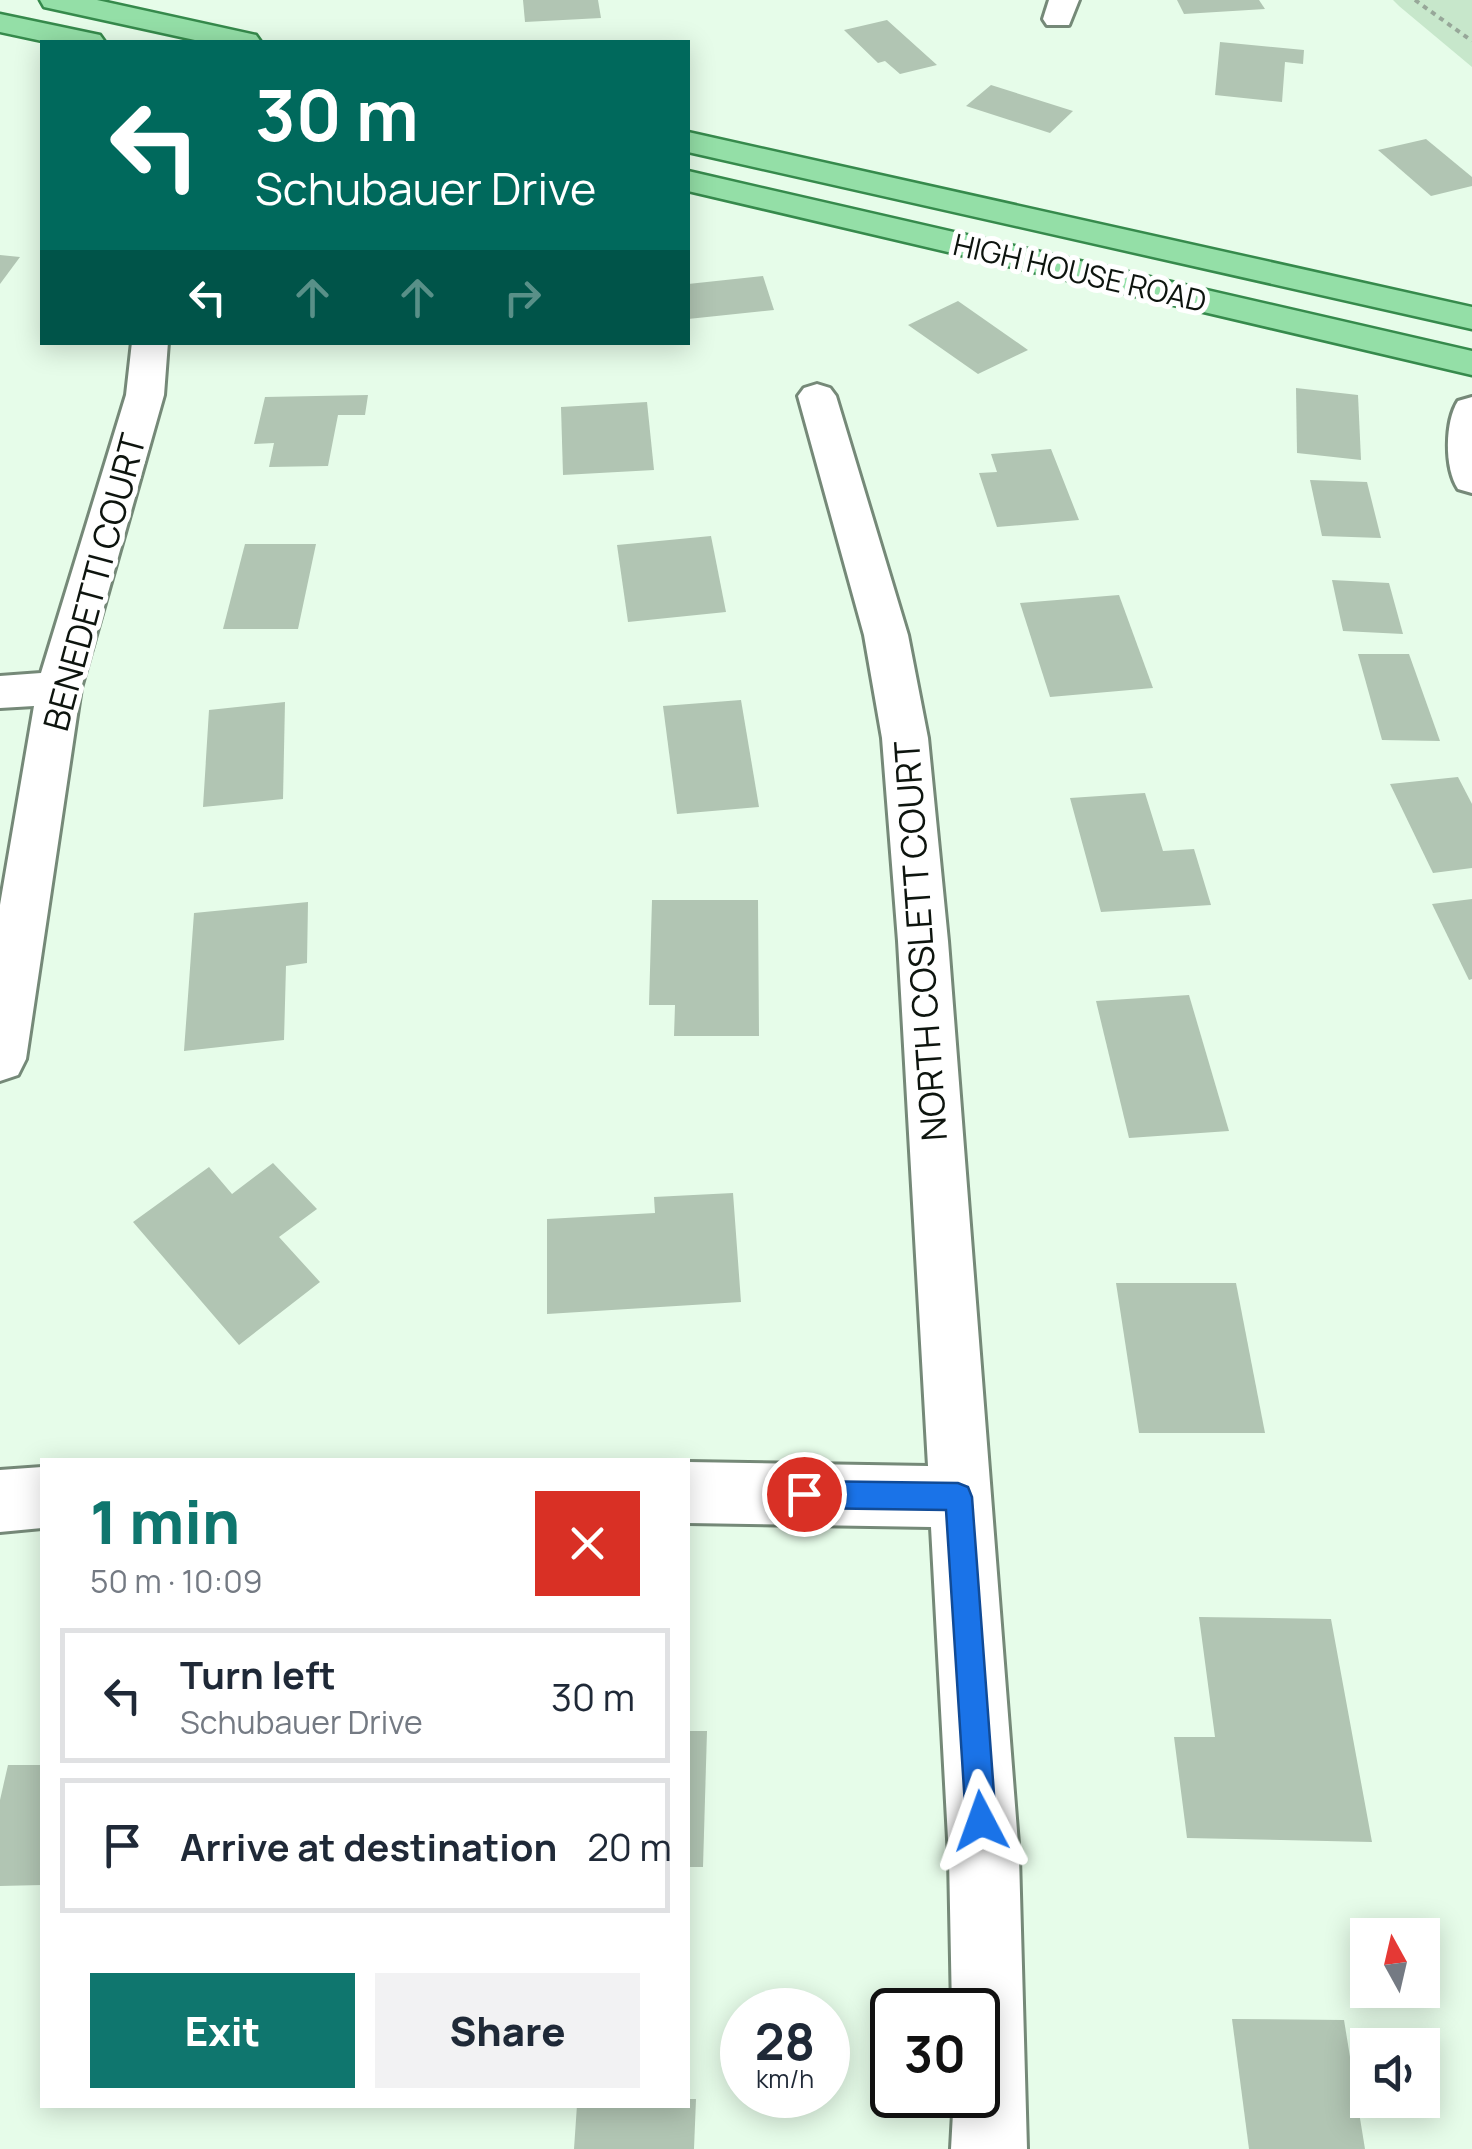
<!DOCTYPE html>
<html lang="en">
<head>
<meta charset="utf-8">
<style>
	:root { --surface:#fff; --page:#f2f2f3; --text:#1f2937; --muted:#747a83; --line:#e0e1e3; --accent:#0f766e }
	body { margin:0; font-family:Manrope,sans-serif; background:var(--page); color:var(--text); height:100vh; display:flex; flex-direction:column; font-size:38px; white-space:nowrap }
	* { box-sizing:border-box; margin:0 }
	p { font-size:32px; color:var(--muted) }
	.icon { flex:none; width:55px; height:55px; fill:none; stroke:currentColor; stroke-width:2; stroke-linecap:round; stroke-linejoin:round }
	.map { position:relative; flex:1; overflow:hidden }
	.drawer { position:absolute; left:40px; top:1458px; width:650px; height:650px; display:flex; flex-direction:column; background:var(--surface); border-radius:0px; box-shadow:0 5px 25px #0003 }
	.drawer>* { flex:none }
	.banner { position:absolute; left:40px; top:40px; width:650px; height:305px; border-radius:0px; box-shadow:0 5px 25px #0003; background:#00695c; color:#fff; overflow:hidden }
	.needle { width:65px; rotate:352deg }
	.fabs { position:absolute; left:1350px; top:1918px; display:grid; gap:20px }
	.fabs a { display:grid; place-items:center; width:90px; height:90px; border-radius:0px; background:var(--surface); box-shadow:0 5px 25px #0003; font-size:50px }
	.speed { position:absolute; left:720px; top:1988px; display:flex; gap:20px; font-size:50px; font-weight:700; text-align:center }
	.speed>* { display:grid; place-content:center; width:130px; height:130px; border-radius:50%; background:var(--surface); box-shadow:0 5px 25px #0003; line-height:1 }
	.speed small { font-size:25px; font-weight:400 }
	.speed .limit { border:5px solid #111; border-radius:15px; background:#fff; color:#111 }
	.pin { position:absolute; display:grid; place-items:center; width:85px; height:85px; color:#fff; margin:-42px; border:5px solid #fff; border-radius:50%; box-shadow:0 2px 10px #0007 }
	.me { position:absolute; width:110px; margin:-55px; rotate:356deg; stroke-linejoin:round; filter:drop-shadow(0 0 8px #0008) }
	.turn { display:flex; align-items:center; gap:35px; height:210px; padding:0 50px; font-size:45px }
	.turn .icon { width:130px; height:130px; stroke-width:2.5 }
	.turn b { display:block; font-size:70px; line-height:85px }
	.lanes { display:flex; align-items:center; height:95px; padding:0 50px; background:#0003; justify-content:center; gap:50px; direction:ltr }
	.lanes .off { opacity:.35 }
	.round { display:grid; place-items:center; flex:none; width:105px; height:105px; border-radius:0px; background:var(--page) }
	.overview { display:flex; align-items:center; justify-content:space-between; height:170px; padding:0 50px }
	h1 { font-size:60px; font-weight:800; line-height:75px; color:var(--accent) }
	.cta { display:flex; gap:20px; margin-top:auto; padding:20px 50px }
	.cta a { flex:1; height:115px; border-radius:0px; background:var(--accent); color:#fff; font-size:40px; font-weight:800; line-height:115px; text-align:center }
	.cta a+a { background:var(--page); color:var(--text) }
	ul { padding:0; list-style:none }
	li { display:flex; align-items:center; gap:30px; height:135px; margin:0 20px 15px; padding:0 30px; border:5px solid var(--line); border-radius:0px }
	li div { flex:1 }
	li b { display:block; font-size:38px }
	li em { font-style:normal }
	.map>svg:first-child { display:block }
	.green { fill:#c7e7cb }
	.building { fill:#b1c5b3 }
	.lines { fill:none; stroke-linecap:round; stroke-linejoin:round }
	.street-casing { stroke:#758978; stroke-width:6 }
	.primary-casing { stroke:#368a4c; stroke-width:5 }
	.path { stroke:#97a799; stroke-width:4; stroke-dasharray:5 5; stroke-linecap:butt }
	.street { fill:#fff; fill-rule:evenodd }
	.primary { fill:#94dfa7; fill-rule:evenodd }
	.route { fill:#1a73e8; stroke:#114b97; stroke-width:2.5 }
	.labels { text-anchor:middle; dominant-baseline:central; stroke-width:10; stroke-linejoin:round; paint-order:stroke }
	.far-street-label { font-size:30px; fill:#0d140e; stroke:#fff }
	.street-label { font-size:35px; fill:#0d140e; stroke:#fff }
</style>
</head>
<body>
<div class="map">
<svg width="1472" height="2149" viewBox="0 0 1472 2149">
	<rect width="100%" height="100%" fill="#e6fce9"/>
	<!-- green -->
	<polygon class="green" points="1393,0 1472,0 1472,67 1399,6"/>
	<!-- building -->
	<g class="building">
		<polygon points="523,0 598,0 601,18 525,22"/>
		<polygon points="1177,0 1259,0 1265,9 1184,14"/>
		<polygon points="887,20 937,65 900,74 885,61 878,63 844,30"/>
		<polygon points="1220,42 1304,50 1303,64 1285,62 1282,102 1215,95"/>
		<polygon points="991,85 1073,111 1050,133 966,106"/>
		<polygon points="1426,139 1472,177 1472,186 1431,196 1378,150"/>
		<polygon points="0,255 20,257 0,284"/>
		<polygon points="763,276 774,310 688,319 688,284"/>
		<polygon points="958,301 1028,350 978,374 908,325"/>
		<polygon points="1296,388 1358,395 1361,460 1297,453"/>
		<polygon points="368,395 365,415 338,415 328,466 269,467 274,443 254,444 265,397"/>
		<polygon points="647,402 654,470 563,475 561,407"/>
		<polygon points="1051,449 1079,520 997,527 979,473 997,472 991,454"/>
		<polygon points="1310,480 1367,482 1381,538 1322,536"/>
		<polygon points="711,536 726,612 628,622 617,545"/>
		<polygon points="245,544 316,544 298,629 223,629"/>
		<polygon points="1332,580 1389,583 1403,634 1343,631"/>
		<polygon points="1119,595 1153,688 1050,697 1020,603"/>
		<polygon points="1358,654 1409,654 1440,741 1382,740"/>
		<polygon points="741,700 759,807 677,814 663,706"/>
		<polygon points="285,702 283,799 203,807 209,710"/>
		<polygon points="1458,777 1472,804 1472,868 1433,873 1390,784"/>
		<polygon points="1145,793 1163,851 1194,849 1211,905 1101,912 1070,798"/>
		<polygon points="1472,899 1472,979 1469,980 1432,904"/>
		<polygon points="652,900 758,900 759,1036 674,1036 675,1005 649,1005"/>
		<polygon points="308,902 307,963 286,966 284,1040 184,1051 194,913"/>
		<polygon points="1189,995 1229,1131 1129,1138 1096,1001"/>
		<polygon points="273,1163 317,1209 279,1237 320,1282 239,1345 133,1222 209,1167 232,1194"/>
		<polygon points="733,1193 741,1302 547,1314 547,1219 655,1213 654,1197"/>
		<polygon points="1116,1283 1236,1283 1265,1433 1139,1433"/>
		<polygon points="1199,1617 1331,1619 1372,1842 1187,1838 1174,1737 1215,1737"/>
		<polygon points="688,1731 707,1731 703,1867 688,1867"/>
		<polygon points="8,1765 42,1765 42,1885 0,1886 0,1800"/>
		<polygon points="1232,2019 1344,2020 1365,2149 1249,2149"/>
		<polygon points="688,2099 696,2099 694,2149 574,2149 577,2105 688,2105"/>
	</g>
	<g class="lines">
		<!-- street casing -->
		<g class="street-casing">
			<g id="street">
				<polygon points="1049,0 1079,0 1069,25 1047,25 1043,19"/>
				<polygon points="132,342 168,342 164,395 81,688 26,1059 18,1075 0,1081 0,905 34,706 0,708 0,676 41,673 126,395"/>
				<polygon points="817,384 830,388 836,396 908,635 928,738 948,941 1019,1857 1027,2149 951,2149 954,2095 978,2095 978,2010 952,2010 949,1857 931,1527 688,1523 688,1462 928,1466 898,941 882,738 864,635 798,396 804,388"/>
				<path d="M 1472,397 L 1472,493 L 1458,489 C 1444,468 1445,421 1458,401 Z"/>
				<polygon points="42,1467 42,1528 0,1532 0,1470"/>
			</g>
		</g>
		<!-- primary casing -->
		<g class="primary-casing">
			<g id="primary">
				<polygon points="40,0 97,0 256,35 261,42 204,42 44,7"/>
				<polygon points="0,14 100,35 105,42 47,42 0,32"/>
				<polygon points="688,132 1472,307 1472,329 688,152"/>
				<polygon points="688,171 1472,351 1472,375 688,191"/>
			</g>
		</g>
		<!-- path -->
		<polyline class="path" points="1415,0 1472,41"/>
		<!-- street -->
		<use href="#street" class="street"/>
		<!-- primary -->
		<use href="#primary" class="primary"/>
	</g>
	<!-- route -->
	<polygon class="route" points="804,1481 958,1483 968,1487 972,1497 996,1821 992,1832 981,1836 971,1832 966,1821 946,1510 804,1508 794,1504 790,1494 794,1485"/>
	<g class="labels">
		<!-- far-street labels -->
		<g class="far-street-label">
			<text transform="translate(1080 272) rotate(13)">HIGH HOUSE ROAD</text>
		</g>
		<!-- street labels -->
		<g class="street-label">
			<text transform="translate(94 582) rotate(-75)">BENEDETTI COURT</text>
			<text transform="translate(920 941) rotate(-94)">NORTH COSLETT COURT</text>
		</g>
	</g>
</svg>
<div class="fabs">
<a><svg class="needle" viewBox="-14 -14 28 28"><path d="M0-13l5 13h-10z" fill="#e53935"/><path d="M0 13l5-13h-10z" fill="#747a83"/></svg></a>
<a><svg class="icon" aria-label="sound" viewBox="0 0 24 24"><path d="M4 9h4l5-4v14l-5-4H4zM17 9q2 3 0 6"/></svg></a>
</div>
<div class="speed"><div>28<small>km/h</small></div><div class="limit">30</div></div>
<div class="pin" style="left:804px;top:1494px;background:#d93025"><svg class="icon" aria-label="arrive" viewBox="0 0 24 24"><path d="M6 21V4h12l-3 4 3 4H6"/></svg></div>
<svg class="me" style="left:981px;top:1821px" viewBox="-20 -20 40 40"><path d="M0-17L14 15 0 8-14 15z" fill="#1a73e8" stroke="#fff" stroke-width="4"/></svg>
<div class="banner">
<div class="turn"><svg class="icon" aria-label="left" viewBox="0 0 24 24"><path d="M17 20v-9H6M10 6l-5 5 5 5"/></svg><div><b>30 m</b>Schubauer Drive</div></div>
<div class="lanes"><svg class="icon" aria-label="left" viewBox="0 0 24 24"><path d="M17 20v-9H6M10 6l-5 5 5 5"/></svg><svg class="icon off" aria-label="ahead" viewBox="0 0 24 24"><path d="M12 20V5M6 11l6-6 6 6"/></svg><svg class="icon off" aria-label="ahead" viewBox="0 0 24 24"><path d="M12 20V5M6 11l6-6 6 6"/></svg><svg class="icon off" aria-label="right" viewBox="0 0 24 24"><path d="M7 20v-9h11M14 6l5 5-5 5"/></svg></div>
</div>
<section class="drawer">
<div class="overview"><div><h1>1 min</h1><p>50 m · 10:09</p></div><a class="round" style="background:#d93025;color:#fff"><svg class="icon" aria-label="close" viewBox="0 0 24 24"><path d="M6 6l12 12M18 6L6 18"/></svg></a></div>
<ul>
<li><svg class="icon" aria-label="left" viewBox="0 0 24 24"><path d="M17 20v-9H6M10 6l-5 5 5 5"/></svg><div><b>Turn left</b><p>Schubauer Drive</p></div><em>30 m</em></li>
<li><svg class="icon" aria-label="arrive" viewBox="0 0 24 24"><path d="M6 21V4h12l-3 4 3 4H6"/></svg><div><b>Arrive at destination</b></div><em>20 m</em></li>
</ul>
<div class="cta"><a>Exit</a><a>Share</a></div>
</section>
</div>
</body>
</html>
